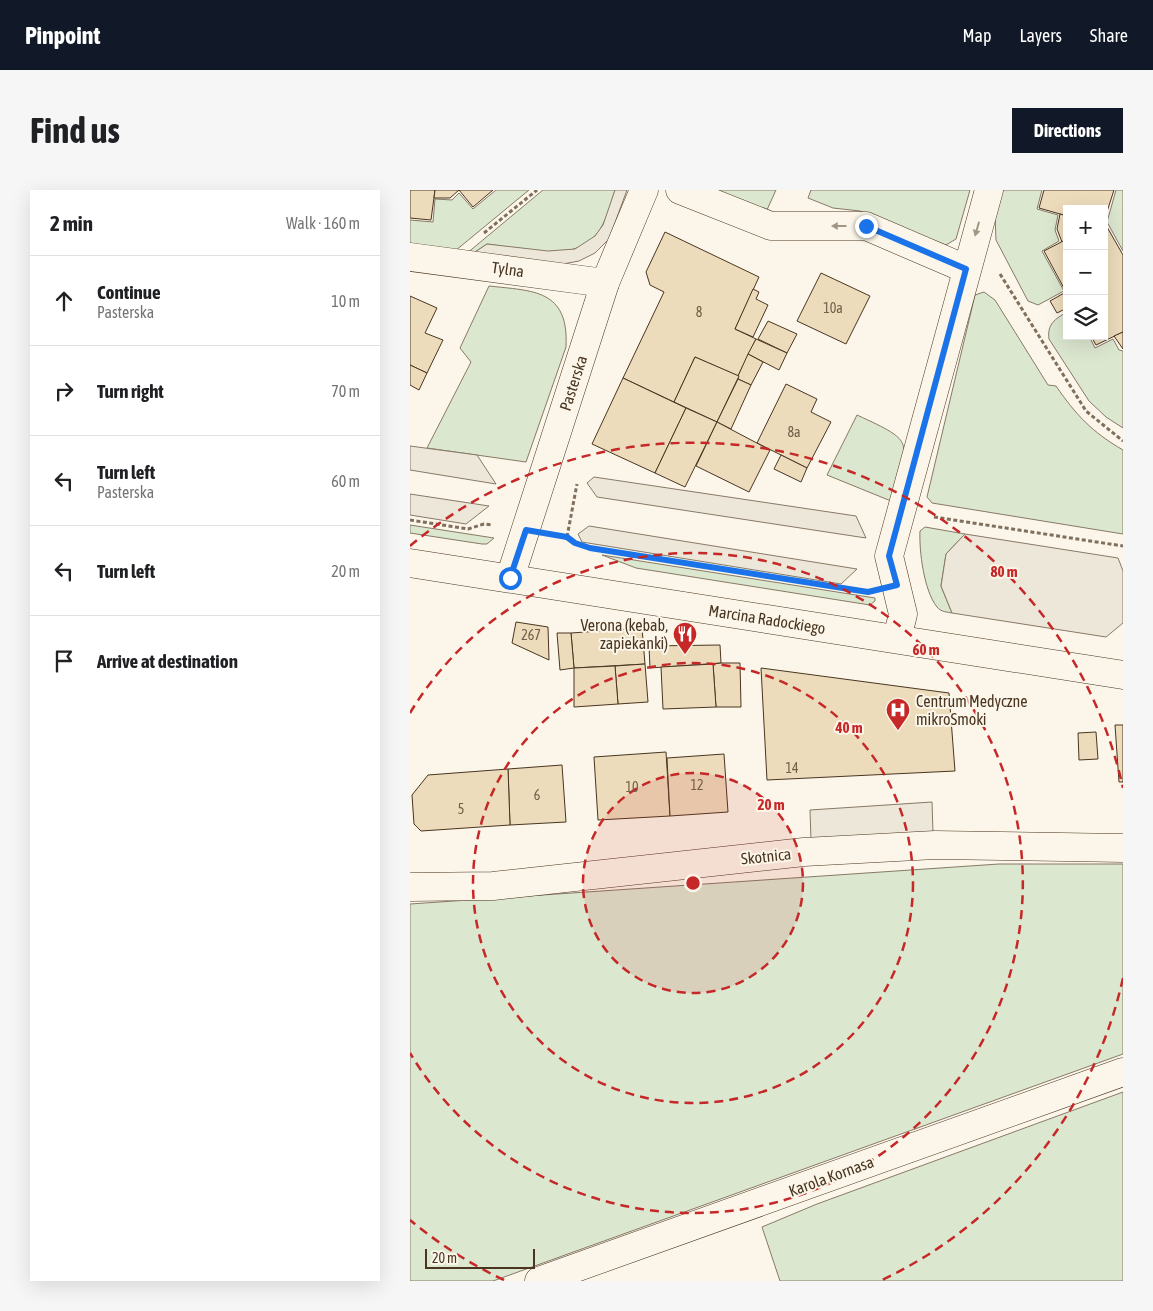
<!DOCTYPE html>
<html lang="en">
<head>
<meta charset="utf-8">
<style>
	body { margin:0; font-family:"Asap Condensed",sans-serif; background:#f6f6f6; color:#202124 }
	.controls { position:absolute; right:15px; top:15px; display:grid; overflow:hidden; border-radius:0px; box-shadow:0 5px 20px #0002 }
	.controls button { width:45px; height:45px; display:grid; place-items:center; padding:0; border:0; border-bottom:1px solid #e0e0e0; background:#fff; color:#202124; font:25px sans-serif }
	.scale { position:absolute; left:15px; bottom:12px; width:110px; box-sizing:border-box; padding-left:5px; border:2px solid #4a3520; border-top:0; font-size:14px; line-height:18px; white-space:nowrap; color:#4a3520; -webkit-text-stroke:4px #fbf6e9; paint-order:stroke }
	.stop { position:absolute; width:15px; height:15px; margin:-11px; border:4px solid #1a73e8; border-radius:50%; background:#fff }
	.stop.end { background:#1a73e8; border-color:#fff; box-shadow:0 1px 5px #0008 }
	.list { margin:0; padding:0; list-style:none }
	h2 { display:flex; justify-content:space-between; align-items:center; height:65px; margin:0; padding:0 20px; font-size:21px }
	h2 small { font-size:16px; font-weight:400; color:#757577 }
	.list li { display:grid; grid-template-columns:32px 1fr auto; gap:15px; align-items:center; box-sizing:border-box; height:90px; padding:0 20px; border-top:1px solid #e0e0e0 }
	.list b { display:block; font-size:19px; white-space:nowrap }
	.list p { margin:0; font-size:16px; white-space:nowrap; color:#757577 }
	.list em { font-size:16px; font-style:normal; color:#757577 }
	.icon { flex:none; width:28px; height:28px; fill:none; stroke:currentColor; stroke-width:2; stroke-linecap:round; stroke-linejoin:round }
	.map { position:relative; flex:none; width:713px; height:1091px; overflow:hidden; border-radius:0px }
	header { display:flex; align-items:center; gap:30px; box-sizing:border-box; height:70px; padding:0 25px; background:#111827; color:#fff }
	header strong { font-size:24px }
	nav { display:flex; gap:28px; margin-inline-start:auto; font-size:18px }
	.intro { display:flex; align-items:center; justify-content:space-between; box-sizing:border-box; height:120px; padding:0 30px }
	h1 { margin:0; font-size:35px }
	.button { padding:12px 22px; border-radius:0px; background:#111827; color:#fff; font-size:18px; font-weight:700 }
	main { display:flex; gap:30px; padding:0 30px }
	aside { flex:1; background:#fff; border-radius:0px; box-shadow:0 5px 20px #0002 }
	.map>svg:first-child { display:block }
	.green { fill:#dce7d0; stroke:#887966 }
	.parking { fill:#ede7d9; stroke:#887966 }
	.building { fill:#ecdcbc; stroke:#4a3520 }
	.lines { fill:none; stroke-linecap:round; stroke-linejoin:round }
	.minor-casing { stroke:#4a3520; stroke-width:29 }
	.path { stroke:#7f6f5c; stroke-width:3; stroke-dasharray:4 2.5; stroke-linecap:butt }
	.minor { stroke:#fbf6e9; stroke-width:28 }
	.oneway { fill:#a29684 }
	.route { stroke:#1a73e8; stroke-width:6 }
	.ring { fill:none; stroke:#c62828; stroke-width:2.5; stroke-dasharray:9 6 }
	.labels { text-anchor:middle; stroke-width:4; stroke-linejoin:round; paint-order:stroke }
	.number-label { font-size:14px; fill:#725f47 }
	.street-label { font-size:16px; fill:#4a3520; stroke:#fbf6e9 }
	.poi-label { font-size:16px; fill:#4a3520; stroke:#fbf6e9; text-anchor:end }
	.centre { fill:#c62828; stroke:#fbf6e9; stroke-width:2.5 }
	.ring-label { font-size:15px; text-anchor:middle; font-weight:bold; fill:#c62828; stroke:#fbf6e9; stroke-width:4; stroke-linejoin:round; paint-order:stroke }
</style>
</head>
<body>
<header>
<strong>Pinpoint</strong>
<nav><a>Map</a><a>Layers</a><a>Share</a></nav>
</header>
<div class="intro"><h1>Find us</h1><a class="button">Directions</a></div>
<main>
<aside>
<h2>2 min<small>Walk · 160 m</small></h2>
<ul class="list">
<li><svg class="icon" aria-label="ahead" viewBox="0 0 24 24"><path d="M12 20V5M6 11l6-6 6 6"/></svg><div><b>Continue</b><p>Pasterska</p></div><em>10 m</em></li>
<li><svg class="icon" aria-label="right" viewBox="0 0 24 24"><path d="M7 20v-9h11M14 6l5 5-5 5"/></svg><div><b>Turn right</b></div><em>70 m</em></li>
<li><svg class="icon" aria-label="left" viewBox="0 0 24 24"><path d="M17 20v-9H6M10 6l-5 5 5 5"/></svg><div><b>Turn left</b><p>Pasterska</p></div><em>60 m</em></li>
<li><svg class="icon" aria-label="left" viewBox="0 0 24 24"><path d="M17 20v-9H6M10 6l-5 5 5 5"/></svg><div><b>Turn left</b></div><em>20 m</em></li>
<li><svg class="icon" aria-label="arrive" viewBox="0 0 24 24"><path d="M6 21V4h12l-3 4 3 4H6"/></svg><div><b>Arrive at destination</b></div></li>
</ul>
</aside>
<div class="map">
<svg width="713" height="1091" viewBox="0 0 713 1091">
	<rect width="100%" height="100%" fill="#fbf6e9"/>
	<g class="green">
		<polygon points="86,0 119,0 45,61 0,56 0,30 23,32 25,9 42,10 49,3 63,19"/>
		<path d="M133 0H205C200 15 196 34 185 46 159 74 110 58 77 54L62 64H56Z"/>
		<polygon points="301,0 366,0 356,22"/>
		<polygon points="401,0 560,0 546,49 536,55 450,21 423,18 398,8"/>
		<polygon points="592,0 632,0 627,19 648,25 645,40 649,51 632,61 654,101 628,115 618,111 586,50 585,25"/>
		<polygon points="706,0 713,0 713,61 697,32"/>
		<path d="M79 96C123 101 159 99 156 157L116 272 17 258 61 172 50 158Z"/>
		<path d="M574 102 585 110 638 195 646 196C666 225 682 242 713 260V344L522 313 517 307 565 105Z"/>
		<path d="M657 122V146H679L685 158 703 149 709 160 713 161V238L696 227 679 211 639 149C637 134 645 129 657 122Z"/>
		<path d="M447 225C508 253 498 250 481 311L417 285Z"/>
		<polygon points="0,335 84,348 77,354 72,354 0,343"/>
		<path d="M515 337 555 344 536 364 531 396 542 423C537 422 531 422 527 417 514 401 509 361 510 341Z"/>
		<polygon points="192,365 465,408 465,411 460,415 226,378"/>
		<polygon points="589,674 713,674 713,864 83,1091 0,1091 0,714"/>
		<polygon points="713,902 713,1091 370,1091 352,1037 407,1014"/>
	</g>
	<g class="parking">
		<polygon points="205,0 217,0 199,49 185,63 169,71 153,74 62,64 77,54 138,61 165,59 185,46 193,35"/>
		<polygon points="0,256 67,265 86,294 0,280"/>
		<polygon points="184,287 446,326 456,348 187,307 177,293"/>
		<polygon points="0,304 79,316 56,334 0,325"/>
		<polygon points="179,336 447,379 431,394 172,352 168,344"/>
		<polygon points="555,344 708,368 713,381 713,433 696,447 542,423 531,396 536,364"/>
		<polygon points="522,612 523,643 401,651 400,620"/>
	</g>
	<g class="building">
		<polygon points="0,0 25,0 21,30 0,28"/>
		<polygon points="25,0 49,0 40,8 24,8"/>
		<polygon points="49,0 83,0 63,17"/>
		<polygon points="634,0 704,0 694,31 694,19 657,19 657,26 629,18"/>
		<polygon points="650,24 657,26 657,49 652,52 647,39"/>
		<polygon points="694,37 697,37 713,65 713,142 686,155 681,146 694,146"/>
		<polygon points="255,42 349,87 325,139 346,149 328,186 285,167 264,212 213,188 254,102 240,95 236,82"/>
		<polygon points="657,49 657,118 647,123 640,111 656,102 634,61"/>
		<polygon points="411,83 460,106 436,154 387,131"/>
		<polygon points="343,99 349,102 346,109 358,115 343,147 325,139"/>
		<polygon points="0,106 27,118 15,143 33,150 17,183 0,175"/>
		<polygon points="358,131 387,144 377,163 348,149"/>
		<polygon points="713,142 713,159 704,146"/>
		<polygon points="346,149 377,163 369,180 338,164"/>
		<polygon points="338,164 353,172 341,195 328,189 328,186"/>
		<polygon points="285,167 329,186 307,232 264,212"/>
		<polygon points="0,175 17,183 9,200 0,195"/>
		<polygon points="213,188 276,218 245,283 182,254"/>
		<polygon points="328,189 341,195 321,239 307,232"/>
		<polygon points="376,194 407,209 401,222 421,232 397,278 347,253"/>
		<polygon points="276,218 307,232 275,297 245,283"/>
		<polygon points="307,232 360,260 339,302 286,276"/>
		<polygon points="371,265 397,278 391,292 364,279"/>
		<polygon points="106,432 138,437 139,470 102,453"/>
		<polygon points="232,438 235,474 164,478 161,443"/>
		<polygon points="147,443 161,443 164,478 150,480"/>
		<polygon points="310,455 311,473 240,478 239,456"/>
		<polygon points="311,473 330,473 331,517 306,517 303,474"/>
		<polygon points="235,474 238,512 208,514 205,476"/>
		<polygon points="303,474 306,517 253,519 251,477"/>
		<polygon points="205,476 208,514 164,517 164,478"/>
		<polygon points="351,478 539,503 545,581 357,590"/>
		<polygon points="705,535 713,535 713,592 709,592"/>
		<polygon points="686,542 688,569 669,570 668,543"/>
		<polygon points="256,562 260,626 188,630 184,567"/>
		<polygon points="314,564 318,622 260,626 257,568"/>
		<polygon points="152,575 156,632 100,635 98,579"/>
		<polygon points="98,579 100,635 11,641 4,634 2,605 18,585"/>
	</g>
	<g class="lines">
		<defs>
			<g id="minor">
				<polyline points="270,0 361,36 456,36 556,79"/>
				<polyline points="0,67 195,93"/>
				<polyline points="0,373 713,485"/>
				<polyline points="100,388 195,93 234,0"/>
				<polyline points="487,449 493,424 479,366 579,0"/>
				<polyline points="0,697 83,696 394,662 525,655 713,658"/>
				<polyline points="129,1091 713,882"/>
			</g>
		</defs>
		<use href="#minor" class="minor-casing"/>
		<g class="path">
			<polyline points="74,43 127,0"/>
			<polyline points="590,84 676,221 713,251"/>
			<polyline points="524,327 713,356"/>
			<polyline points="0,330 58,339 74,334 83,335"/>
			<path d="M148 346C159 348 169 355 180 358L453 401"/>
			<polyline points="157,347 167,294"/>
		</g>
		<use href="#minor" class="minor"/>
	</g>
	<defs><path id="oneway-solid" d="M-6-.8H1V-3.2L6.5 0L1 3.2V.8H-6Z" transform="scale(1.25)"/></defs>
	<g class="oneway">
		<use href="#oneway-solid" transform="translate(429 36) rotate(180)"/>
		<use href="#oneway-solid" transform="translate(567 39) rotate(106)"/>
	</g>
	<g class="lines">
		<polyline class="route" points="100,388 116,340 157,347 165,353 180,358 458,402 487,395 479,366 556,79 456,36"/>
	</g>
	<circle cx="283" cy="693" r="110" fill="#c62828" fill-opacity=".12"/>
	<g class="ring">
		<circle cx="283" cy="693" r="110"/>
		<circle cx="283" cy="693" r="220"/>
		<path d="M0 523A330 330 0 1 1 0 863"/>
		<path d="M713 788A440 440 0 0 1 472 1090M94 1090A440 440 0 0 1 0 1030M0 356A440 440 0 0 1 713 598"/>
	</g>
	<defs>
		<symbol id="restaurant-pin" viewBox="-11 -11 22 30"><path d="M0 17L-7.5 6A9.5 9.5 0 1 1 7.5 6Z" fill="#c62828" stroke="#fbf6e9"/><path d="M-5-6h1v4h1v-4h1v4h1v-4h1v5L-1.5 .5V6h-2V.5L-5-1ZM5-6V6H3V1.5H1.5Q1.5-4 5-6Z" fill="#fff"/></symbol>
		<symbol id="hospital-pin" viewBox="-11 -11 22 30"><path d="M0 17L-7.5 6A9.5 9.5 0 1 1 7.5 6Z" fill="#c62828" stroke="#fbf6e9"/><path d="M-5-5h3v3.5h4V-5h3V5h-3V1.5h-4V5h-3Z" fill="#fff"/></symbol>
	</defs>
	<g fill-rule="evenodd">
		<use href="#restaurant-pin" x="261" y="430" width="28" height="38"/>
		<use href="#hospital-pin" x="474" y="506" width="28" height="38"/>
	</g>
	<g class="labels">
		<g class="number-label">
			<text x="423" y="123">10a</text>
			<text x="289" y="127">8</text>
			<text x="384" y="247">8a</text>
			<text x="121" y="450">267</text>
			<text x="382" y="583">14</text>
			<text x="287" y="600">12</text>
			<text x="222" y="602">10</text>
			<text x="127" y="610">6</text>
			<text x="51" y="624">5</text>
		</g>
		<g class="street-label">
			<text transform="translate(98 79) rotate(8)" y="6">Tylna</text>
			<text transform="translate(163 193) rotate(-72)" y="6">Pasterska</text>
			<text transform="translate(357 429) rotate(9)" y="6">Marcina Radockiego</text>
			<text transform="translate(356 666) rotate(-6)" y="6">Skotnica</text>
			<text transform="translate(421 986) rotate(-20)" y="6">Karola Kornasa</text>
		</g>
		<g class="poi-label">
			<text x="258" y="441">Verona (kebab,<tspan x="258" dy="18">zapiekanki)</tspan></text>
			<text x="506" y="517" text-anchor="start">Centrum Medyczne<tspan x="506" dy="18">mikroSmoki</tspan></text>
		</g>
	</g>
	<circle cx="283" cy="693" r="8" class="centre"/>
	<g class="ring-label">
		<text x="594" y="387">80 m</text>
		<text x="516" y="465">60 m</text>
		<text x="439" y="543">40 m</text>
		<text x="361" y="620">20 m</text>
	</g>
</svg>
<div class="controls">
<button>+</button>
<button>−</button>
<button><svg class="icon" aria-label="layers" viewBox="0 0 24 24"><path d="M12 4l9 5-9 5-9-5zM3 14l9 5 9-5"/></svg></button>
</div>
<div class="scale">20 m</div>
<div class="stop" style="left:100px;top:388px"></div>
<div class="stop end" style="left:456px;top:36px"></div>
</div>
</main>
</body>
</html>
